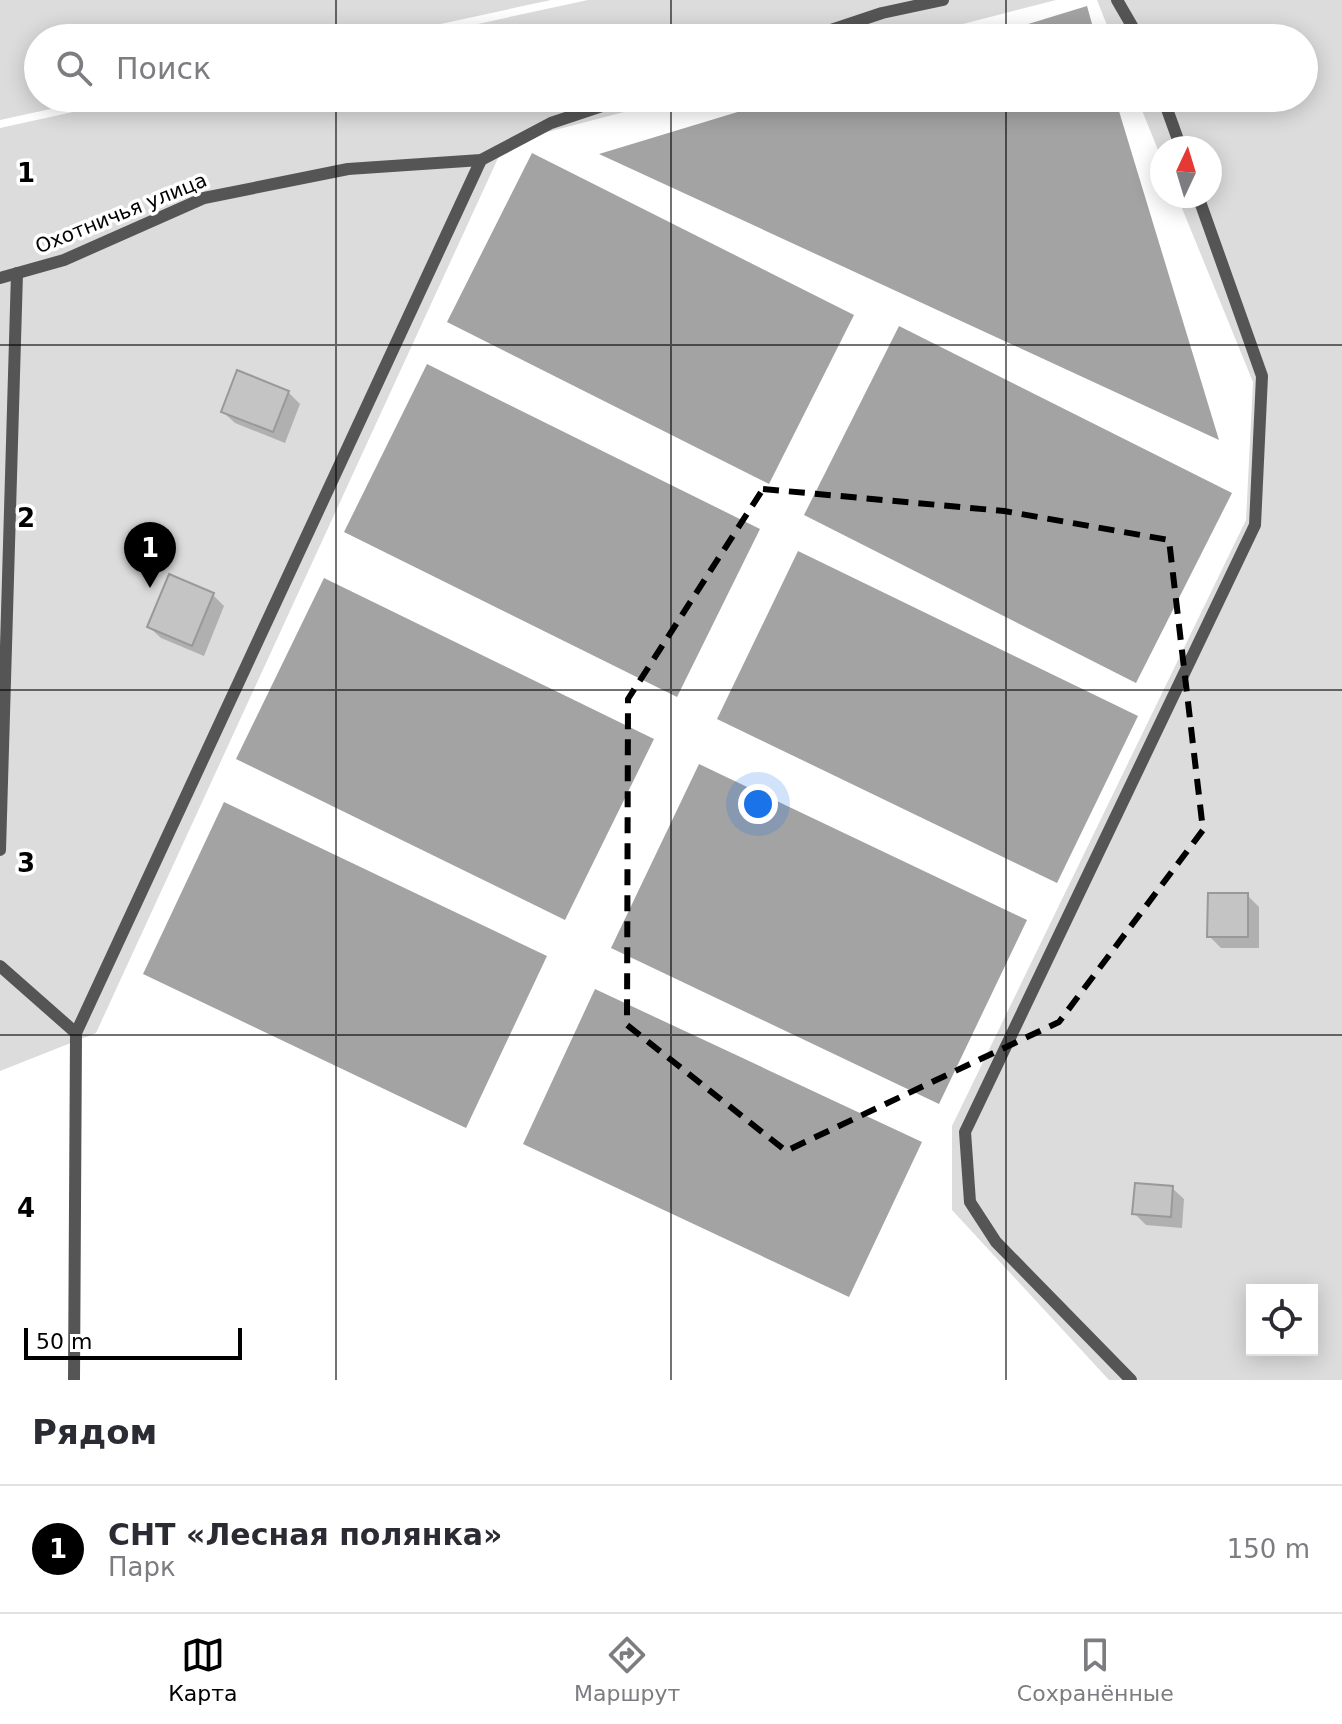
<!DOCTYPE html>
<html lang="ru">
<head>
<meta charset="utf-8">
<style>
	body { margin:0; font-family:"DejaVu Sans",sans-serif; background:#f7f7f7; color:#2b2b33 }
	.controls { position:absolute; right:24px; bottom:24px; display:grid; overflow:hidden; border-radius:0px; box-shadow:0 4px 20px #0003 }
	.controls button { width:72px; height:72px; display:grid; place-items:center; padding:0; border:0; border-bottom:2px solid #e1e1e2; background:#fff; color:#2b2b33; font:40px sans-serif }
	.compass { position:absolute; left:1150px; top:136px; width:72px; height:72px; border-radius:50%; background:#fff; box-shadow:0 4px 20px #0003; rotate:4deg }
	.scale { position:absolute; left:24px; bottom:20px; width:218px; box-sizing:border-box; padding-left:8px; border:4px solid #000; border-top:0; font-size:22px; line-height:28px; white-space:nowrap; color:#000; -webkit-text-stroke:6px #fff; paint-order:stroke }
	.you { position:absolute; left:758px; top:804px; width:28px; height:28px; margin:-20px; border:6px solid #fff; border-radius:50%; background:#1a73e8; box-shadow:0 0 0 12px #1a73e833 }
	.badge { display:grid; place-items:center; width:52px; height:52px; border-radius:50%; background:#000; color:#fff; font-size:26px; font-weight:700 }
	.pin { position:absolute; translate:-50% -66px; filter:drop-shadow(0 2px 4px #0008) }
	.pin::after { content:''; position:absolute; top:42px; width:28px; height:24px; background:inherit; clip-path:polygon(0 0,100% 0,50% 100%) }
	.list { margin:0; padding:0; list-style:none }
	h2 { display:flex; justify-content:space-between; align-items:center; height:104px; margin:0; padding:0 32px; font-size:34px }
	h2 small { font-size:26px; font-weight:400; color:#7c7c81 }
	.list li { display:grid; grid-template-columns:52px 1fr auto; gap:24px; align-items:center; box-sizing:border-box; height:128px; padding:0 32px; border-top:2px solid #e1e1e2 }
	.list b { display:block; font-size:30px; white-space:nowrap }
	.list p { margin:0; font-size:26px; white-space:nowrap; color:#7c7c81 }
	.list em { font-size:26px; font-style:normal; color:#7c7c81 }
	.icon { flex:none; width:44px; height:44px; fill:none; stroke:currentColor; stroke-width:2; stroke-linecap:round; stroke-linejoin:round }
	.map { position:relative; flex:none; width:1342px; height:1380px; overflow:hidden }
	.search { position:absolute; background:#fff; box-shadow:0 4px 20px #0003; left:24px; right:24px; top:24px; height:88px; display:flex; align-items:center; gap:20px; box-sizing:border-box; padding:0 28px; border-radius:44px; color:#7c7c81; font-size:30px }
	.sheet { height:232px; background:#fff }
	nav { display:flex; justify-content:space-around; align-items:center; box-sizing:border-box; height:112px; border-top:2px solid #e1e1e2; background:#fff; font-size:22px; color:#7c7c81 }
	nav a { display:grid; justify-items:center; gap:4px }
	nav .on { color:#000 }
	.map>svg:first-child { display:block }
	.green { fill:#dcdcdc; fill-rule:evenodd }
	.water { fill:#a3a3a3 }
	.shadow { fill:#0003 }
	.building { fill:#c4c4c4; stroke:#999; stroke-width:2 }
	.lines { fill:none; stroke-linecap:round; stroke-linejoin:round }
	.lane { stroke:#555; stroke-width:12 }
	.marked { fill:none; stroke:#000; stroke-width:6; stroke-dasharray:16 10; stroke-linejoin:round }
	.grid { fill:none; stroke:#000; stroke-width:2; stroke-opacity:0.55 }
	.labels { text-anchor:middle; stroke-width:7; stroke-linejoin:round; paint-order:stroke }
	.street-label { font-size:20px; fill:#000; stroke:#fff }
	.grid-label { font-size:26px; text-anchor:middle; font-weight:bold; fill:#000; stroke:#fff; stroke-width:7; stroke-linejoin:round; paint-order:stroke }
</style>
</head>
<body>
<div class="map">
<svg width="1342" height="1380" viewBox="0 0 1342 1380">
	<rect width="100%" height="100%" fill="#fff"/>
	<g class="green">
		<polygon points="0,0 551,0 376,38 38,38 38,98 101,98 0,120"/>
		<polygon points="588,0 1056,0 909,38 413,38"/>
		<path d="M1097 0H1342V1380H1109L952 1210V1126L1246 520 1253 382 1177 196H1210V148H1162V160L1137 98H1304V38H1112ZM1252 1290H1312V1350H1252Z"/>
		<polygon points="137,98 678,98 505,143 96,1033 0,1071 0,128"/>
	</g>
	<g class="water">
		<polygon points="1087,6 1096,38 983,38"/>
		<polygon points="784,98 1115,98 1219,440 599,154"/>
		<polygon points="532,153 854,315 769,484 447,322"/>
		<polygon points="899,326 1232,493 1136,683 804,515"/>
		<polygon points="427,364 760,529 677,697 344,532"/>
		<polygon points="798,551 1138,716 1057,883 717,719"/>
		<polygon points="324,578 654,739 565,920 236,759"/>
		<polygon points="699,764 1027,920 939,1104 611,948"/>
		<polygon points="224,802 547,956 466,1128 143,974"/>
		<polygon points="595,989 922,1142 849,1297 523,1144"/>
	</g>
	<g class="shadow">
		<polygon points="288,392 300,404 285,443 235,423 223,412"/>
		<polygon points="213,595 224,606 204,656 161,638 149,627"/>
		<polygon points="1247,895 1259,907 1259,948 1221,948 1209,936"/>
		<polygon points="1172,1188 1184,1199 1182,1228 1146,1225 1134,1213"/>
	</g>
	<g class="building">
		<polygon points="237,370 289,391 273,432 221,412"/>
		<polygon points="169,574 214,593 192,646 147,627"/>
		<polygon points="1208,893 1248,893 1248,937 1207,937"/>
		<polygon points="1135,1183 1173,1186 1171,1217 1132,1214"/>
	</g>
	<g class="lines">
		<g class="lane">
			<polyline points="1117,0 1139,38"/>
			<polyline points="807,38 882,13 943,0"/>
			<polyline points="1163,98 1181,148"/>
			<polyline points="0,278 64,260 204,198 348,169 481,160 551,123 626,98"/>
			<polyline points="0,850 17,273"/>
			<polyline points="0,966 76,1033"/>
			<polyline points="74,1380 76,1033 481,160"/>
			<polyline points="1131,1380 996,1242 970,1202 965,1132 1255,525 1262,376 1198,196"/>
		</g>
	</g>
	<path class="marked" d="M763 489 1004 511 1169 540 1203 830 1059 1022 786 1151 627 1025 628 699Z"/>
	<path class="grid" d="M336 0V38M671 0V38M1006 0V38M336 98V1380M671 98V1380M1006 98V1380M0 345H1342M0 690H1342M0 1035H1342"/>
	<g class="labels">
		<g class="street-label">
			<text transform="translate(121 213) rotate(-22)" y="7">Охотничья улица</text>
		</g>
	</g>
	<g class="grid-label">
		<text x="26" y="182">1</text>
		<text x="26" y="527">2</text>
		<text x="26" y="872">3</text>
		<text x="26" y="1217">4</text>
	</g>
</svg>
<div class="controls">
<button><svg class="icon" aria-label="locate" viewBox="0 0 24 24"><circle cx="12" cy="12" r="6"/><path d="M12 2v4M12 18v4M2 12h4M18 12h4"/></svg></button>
</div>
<svg class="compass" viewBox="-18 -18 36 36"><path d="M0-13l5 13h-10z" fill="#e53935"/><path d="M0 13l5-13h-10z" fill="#7c7c81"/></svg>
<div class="scale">50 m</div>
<div class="you"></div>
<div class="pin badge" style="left:150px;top:588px">1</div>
<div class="search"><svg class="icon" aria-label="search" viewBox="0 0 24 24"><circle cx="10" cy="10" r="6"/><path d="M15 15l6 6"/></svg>Поиск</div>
</div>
<section class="sheet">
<h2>Рядом<small></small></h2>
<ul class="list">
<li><span class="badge">1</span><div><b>СНТ «Лесная полянка»</b><p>Парк</p></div><em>150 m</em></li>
</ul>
</section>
<nav>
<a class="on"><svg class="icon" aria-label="map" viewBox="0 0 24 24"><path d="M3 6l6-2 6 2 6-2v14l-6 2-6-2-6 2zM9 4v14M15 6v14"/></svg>Карта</a>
<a><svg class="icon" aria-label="directions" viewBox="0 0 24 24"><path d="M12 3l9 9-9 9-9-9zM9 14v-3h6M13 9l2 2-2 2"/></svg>Маршрут</a>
<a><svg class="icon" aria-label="saved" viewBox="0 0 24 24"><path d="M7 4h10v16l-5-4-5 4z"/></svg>Сохранённые</a>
</nav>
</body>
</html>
